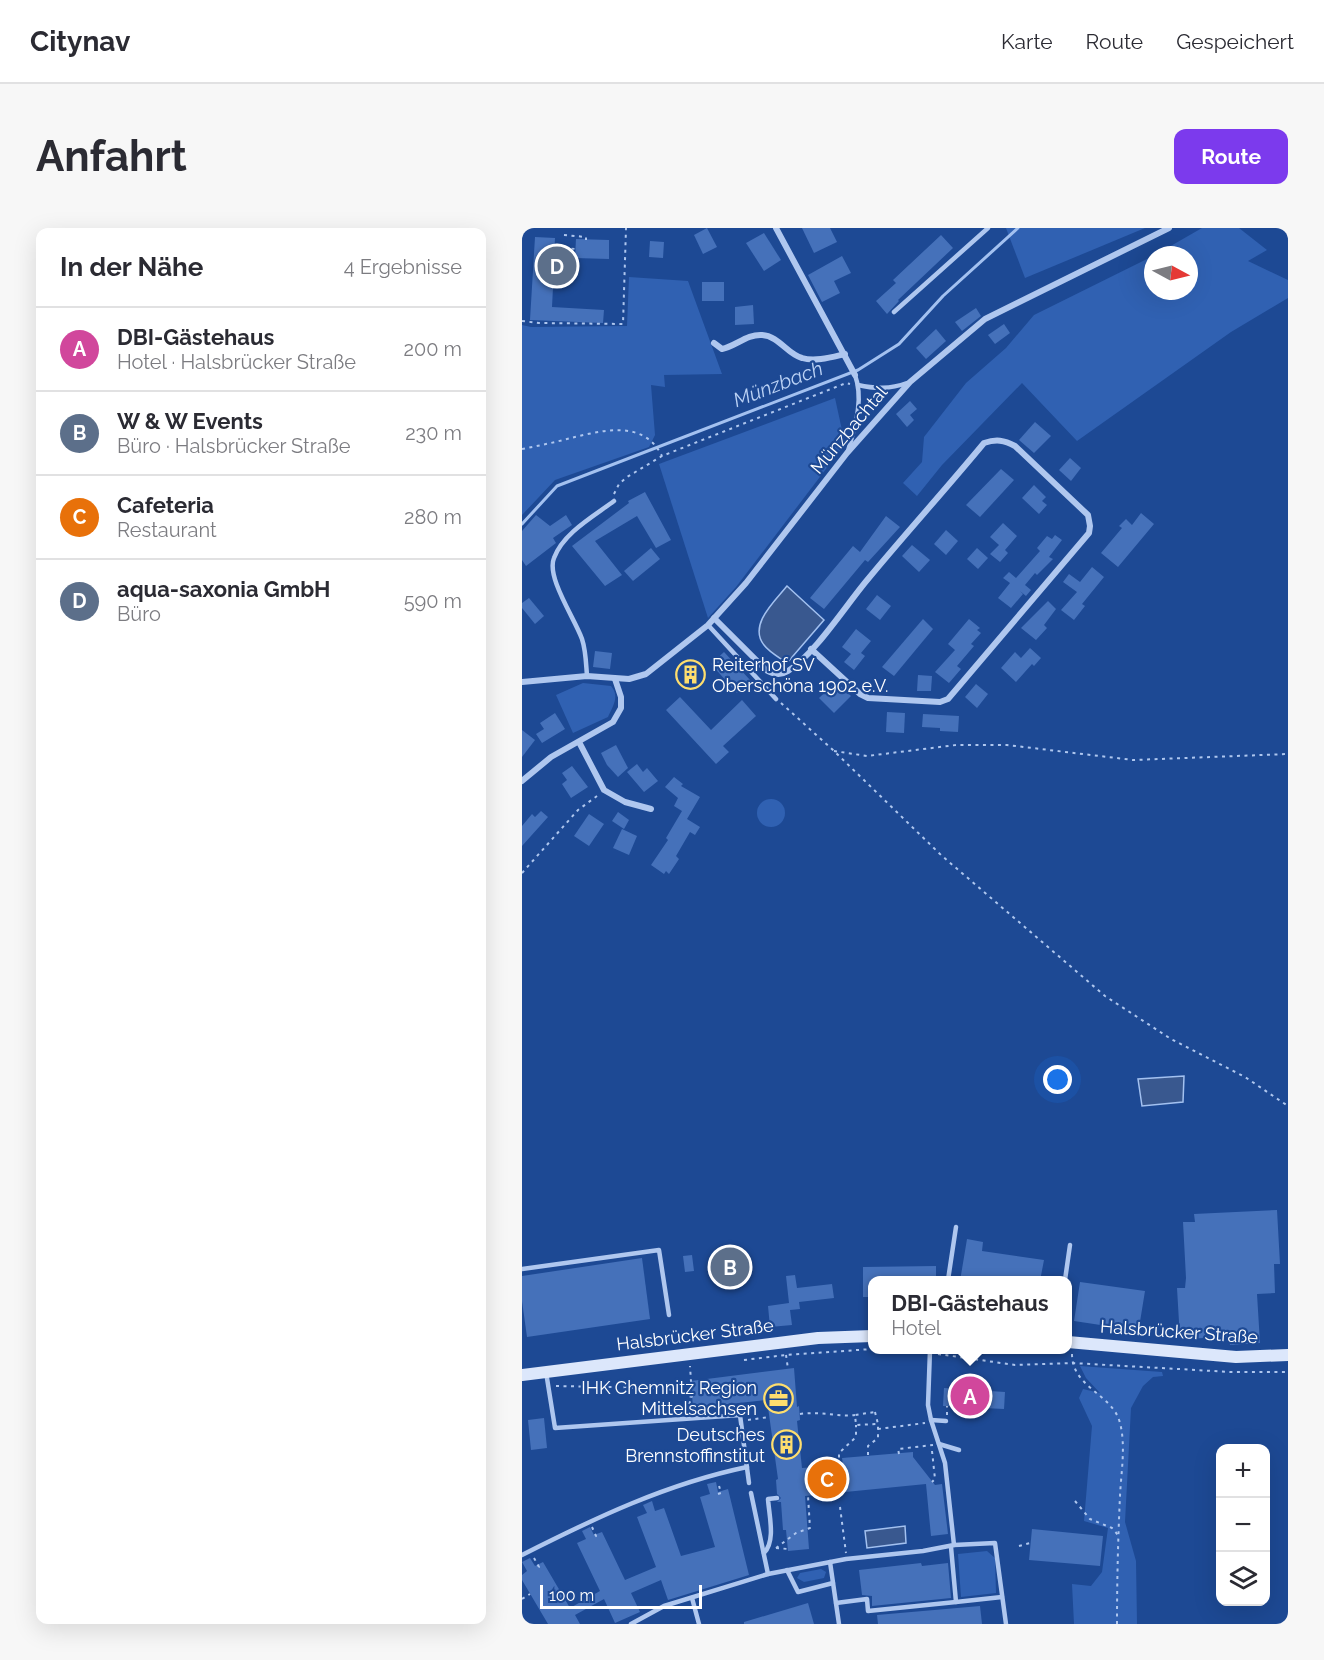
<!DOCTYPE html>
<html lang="de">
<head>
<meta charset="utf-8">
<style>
	body { margin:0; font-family:Raleway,sans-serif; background:#f7f7f7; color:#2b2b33 }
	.controls { position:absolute; right:18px; bottom:18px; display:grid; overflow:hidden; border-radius:12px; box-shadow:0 6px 24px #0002 }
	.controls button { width:54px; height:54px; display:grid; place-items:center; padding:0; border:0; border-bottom:2px solid #e1e1e2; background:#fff; color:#2b2b33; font:30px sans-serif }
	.compass { position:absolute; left:622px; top:18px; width:54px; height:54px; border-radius:50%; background:#fff; box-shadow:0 6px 24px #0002; rotate:97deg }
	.scale { position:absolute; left:18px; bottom:15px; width:162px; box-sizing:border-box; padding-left:6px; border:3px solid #fff; border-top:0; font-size:16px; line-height:21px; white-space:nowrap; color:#fff; -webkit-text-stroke:4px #1d4994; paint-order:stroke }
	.you { position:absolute; left:536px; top:852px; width:21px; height:21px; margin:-15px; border:4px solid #fff; border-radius:50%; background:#1a73e8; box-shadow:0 0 0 9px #1a73e833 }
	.badge { display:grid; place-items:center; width:39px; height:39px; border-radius:50%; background:#7c3aed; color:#fff; font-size:20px; font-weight:700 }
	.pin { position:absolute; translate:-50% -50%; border:3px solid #fff; box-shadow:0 2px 6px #0006 }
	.popup { position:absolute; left:346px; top:1048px; width:204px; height:78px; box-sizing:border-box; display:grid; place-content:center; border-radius:12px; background:#fff; filter:drop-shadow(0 2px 4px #0005); font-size:20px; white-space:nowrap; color:#7c7c81 }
	.popup b { font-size:22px; color:#2b2b33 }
	.popup::after { content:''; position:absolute; left:50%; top:100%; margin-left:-12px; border:12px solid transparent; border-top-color:#fff }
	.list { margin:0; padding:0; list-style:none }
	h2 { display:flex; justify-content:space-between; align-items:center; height:78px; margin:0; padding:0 24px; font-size:26px }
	h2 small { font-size:20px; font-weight:400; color:#7c7c81 }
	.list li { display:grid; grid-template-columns:39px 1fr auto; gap:18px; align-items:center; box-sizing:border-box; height:84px; padding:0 24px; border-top:2px solid #e1e1e2 }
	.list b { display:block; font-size:22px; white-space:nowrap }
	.list p { margin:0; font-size:20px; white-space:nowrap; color:#7c7c81 }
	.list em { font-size:20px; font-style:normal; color:#7c7c81 }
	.icon { flex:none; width:33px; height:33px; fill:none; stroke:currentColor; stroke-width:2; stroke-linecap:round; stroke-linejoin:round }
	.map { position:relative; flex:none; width:766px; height:1396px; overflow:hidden; border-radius:12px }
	header { display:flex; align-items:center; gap:36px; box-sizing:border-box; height:84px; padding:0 30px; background:#fff; border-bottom:2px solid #e1e1e2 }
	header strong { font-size:28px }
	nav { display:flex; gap:33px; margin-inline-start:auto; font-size:21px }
	.intro { display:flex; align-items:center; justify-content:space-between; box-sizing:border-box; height:144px; padding:0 36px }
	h1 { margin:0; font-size:42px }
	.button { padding:15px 27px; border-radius:12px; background:#7c3aed; color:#fff; font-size:21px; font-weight:700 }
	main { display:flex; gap:36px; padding:0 36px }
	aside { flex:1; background:#fff; border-radius:12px; box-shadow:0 6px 24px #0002 }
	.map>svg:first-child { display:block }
	.green { fill:#3061b2 }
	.water { fill:#39588f; stroke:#a3c1f0; stroke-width:1.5 }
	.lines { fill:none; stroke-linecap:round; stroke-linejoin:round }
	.stream { stroke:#a3c1f0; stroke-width:3 }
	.building { fill:#4571ba }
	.path { stroke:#afc7ef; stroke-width:2; stroke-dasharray:3 4.5; stroke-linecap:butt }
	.service { stroke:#afc7ef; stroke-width:4.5 }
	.minor { stroke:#afc7ef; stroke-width:6 }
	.secondary { stroke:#dce7fb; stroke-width:12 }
	.labels { text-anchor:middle; stroke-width:4.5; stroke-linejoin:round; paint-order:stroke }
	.street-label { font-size:18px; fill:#fff; stroke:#1d4994 }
	.poi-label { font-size:18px; fill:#fff; stroke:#1d4994; text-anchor:end }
	.water-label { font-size:20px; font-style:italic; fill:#bbd2f5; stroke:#1d4994 }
</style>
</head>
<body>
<header>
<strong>Citynav</strong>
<nav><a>Karte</a><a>Route</a><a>Gespeichert</a></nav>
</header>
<div class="intro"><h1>Anfahrt</h1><a class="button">Route</a></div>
<main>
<aside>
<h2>In der Nähe<small>4 Ergebnisse</small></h2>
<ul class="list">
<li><span class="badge" style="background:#d1479c">A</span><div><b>DBI-Gästehaus</b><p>Hotel · Halsbrücker Straße</p></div><em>200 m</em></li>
<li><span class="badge" style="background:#5c6f8a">B</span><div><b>W &amp; W Events</b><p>Büro · Halsbrücker Straße</p></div><em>230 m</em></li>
<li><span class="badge" style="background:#e8710a">C</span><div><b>Cafeteria</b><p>Restaurant</p></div><em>280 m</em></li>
<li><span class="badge" style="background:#5c6f8a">D</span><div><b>aqua-saxonia GmbH</b><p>Büro</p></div><em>590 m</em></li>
</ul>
</aside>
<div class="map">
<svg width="766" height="1396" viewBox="0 0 766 1396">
	<rect width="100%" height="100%" fill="#1d4994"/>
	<g class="green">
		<polygon points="484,0 623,0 503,50"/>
		<polygon points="680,0 717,0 745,22 726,33 766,52 766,70 709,104 555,213 500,155 420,237 395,268 381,255 400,234 402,209 444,155 484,120 512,87 631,28 631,63 667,63 667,27 633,27"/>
		<polygon points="107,49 166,53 200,146 142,147 143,159 129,157 133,207 127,219 33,252 0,287 0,97 9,99 105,98"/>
		<polygon points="313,170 323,216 214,359 186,390 137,236"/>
		<path d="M61 455 89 458C98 468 91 478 86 489L51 505 34 467Z"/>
		<circle cx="249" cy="585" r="14"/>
		<polygon points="558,1138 640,1144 641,1148 631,1149 621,1158 609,1180 603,1294 614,1333 615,1396 552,1396 550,1356 569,1358 580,1344 586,1300 562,1293 570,1198 557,1170 561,1161 578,1165 564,1150"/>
		<polygon points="465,1323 473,1330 474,1365 439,1369 436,1326"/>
		<polygon points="299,1341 304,1344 302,1350 282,1354 275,1350 278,1345"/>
	</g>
	<g class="water">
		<path d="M265 358 302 392 265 435C258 430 247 424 242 417 226 397 253 373 265 358Z"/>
		<polygon points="662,848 661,874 620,878 616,851"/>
		<polygon points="383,1298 384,1315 345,1320 343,1303"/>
	</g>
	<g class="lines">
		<polyline class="stream" points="0,296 35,258 336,142 377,116 421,68 496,0"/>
	</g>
	<g class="building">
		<polygon points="185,0 195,19 181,26 172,7"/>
		<polygon points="280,0 308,0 315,14 292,25"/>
		<polygon points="242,5 259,32 242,43 224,15"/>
		<polygon points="419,7 431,20 376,72 377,73 365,86 354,73 374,55 371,52"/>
		<polygon points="13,9 33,10 32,31 38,36 32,40 30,79 82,82 81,95 8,92"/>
		<polygon points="54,11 87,12 87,31 53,30"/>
		<polygon points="128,13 142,14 141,30 127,29"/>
		<polygon points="320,28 329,45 312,53 318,65 300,74 286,47"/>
		<rect x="180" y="54" width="22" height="19"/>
		<polygon points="231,77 232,96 213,97 213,79"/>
		<polygon points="454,80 459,88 440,103 433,94"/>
		<polygon points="482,96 488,105 473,116 466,107"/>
		<polygon points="414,101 424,113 404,131 394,120"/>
		<polygon points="388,173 395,181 388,187 392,192 385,199 374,186"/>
		<polygon points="513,194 529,208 512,225 497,212"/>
		<polygon points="548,230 559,240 549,253 537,242"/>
		<polygon points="479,241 492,252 458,289 444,277"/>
		<polygon points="512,257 524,269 520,273 525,277 517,286 500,270"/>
		<polygon points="123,264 149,312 134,320 115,288 73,313 100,347 83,358 50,318 107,275 106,273"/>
		<polygon points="619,285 632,296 596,339 579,325 600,300 597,298 604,291 610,297"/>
		<polygon points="14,287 28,298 44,287 50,297 31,310 34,315 4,338 0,332 0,303"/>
		<polygon points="364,288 378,299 346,334 343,332 302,381 288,370 331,318 338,324"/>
		<polygon points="481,295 495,308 483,322 486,325 478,334 468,326 477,317 468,309"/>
		<polygon points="424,302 436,313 424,327 412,316"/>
		<polygon points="533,307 540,312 527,329 531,331 515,347 513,345 503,357 509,362 504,368 498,363 501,366 489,380 476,370 488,355 481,350 487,344 494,350 518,323 515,320 525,308 530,311"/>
		<polygon points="390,317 408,332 397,344 380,328"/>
		<polygon points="129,320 138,331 111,353 102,343"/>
		<polygon points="455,320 466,330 456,341 445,331"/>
		<polygon points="570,339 582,349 560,376 563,378 552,392 539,382 555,364 541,354 547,346 558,354"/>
		<polygon points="355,367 369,378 358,392 344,381"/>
		<polygon points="7,370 22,388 13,396 0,380 0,375"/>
		<polygon points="526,373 534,381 522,397 525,400 514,412 499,400"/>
		<polygon points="401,391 411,401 372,448 360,439"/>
		<polygon points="447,391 458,400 455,402 459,405 449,416 452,418 435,438 439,441 427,455 413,444 433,422 426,416"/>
		<polygon points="334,401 349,413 339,425 343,428 332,442 322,434 329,426 320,419"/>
		<polygon points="508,420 519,430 512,438 510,436 494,454 479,440 493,424 499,430"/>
		<polygon points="73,423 90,425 88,441 71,439"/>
		<polygon points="202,424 229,453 215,465 189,436"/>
		<polygon points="172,433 183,445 165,461 154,449"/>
		<polygon points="396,447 410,448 409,463 395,463"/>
		<polygon points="314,454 329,468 312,485 297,470"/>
		<polygon points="454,456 466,466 455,480 443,469"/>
		<polygon points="158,469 189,502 220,472 234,488 201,518 207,524 194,536 144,482"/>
		<polygon points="365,484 383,485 382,505 364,504"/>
		<polygon points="33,485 43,501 20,515 14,506 22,501 18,495"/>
		<polygon points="401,486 437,488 436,504 418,503 418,500 400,499"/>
		<polygon points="0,502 13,512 0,529"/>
		<polygon points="94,517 106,540 96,549 85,537 79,525"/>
		<polygon points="115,536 121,544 125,540 136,553 122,564 105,544"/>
		<polygon points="50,538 66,559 49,570 40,556 45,552 40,545"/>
		<polygon points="152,549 161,556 159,558 178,569 165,591 178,599 173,607 168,604 154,628 157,631 147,646 144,643 142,646 129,637 146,612 144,610 160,583 152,578 156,570 143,559"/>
		<polygon points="19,583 26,589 0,618 0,598 10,586 13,589"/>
		<polygon points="96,584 107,592 102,601 90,593"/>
		<polygon points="67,586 82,596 67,618 52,608"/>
		<polygon points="100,601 115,608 107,627 91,620"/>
		<polygon points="755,982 758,1036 752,1036 753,1065 735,1066 738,1115 708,1117 707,1109 658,1111 655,1060 663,1060 664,1050 661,994 673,994 672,986"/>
		<polygon points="445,1011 461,1014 460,1023 522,1032 518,1053 438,1053"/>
		<polygon points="198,1026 217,1026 217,1044 199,1045"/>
		<polygon points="170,1027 172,1043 163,1044 161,1028"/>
		<polygon points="120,1030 128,1091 5,1109 0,1073 0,1048"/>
		<polygon points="414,1038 414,1053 351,1053 351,1069 341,1069 341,1039"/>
		<polygon points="273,1047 275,1060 310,1056 312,1070 277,1074 278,1081 268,1082 270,1097 248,1099 246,1078 267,1075 264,1048"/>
		<polygon points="558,1054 623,1063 616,1106 605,1104 605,1101 552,1093"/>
		<polygon points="272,1140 275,1179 277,1178 278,1192 275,1193 280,1240 321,1237 320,1230 391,1224 391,1229 413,1257 420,1256 426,1306 409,1308 404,1256 283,1268 287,1321 266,1323 264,1302 261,1302 259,1274 255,1274 259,1270 255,1266 254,1252 256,1251 245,1172 171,1180 169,1153"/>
		<polygon points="422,1160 483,1164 482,1181 421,1178"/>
		<polygon points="22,1190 25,1220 9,1222 6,1192"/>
		<polygon points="194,1254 196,1264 206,1261 227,1347 146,1372 139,1352 109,1365 118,1384 93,1395 82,1371 53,1387 58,1396 26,1396 0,1352 0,1347 5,1343 0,1334 8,1330 13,1338 21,1334 48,1380 78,1363 55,1315 64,1311 60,1303 68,1299 72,1307 80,1304 103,1352 134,1339 115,1289 125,1285 121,1277 130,1273 133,1283 142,1280 159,1328 193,1319 178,1269 188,1266 185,1256"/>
		<polygon points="510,1301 581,1308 578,1338 507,1332"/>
		<polygon points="399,1335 400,1338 426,1335 429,1370 350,1378 350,1368 340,1367 337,1342"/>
		<polygon points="286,1375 292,1396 222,1396 222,1394"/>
		<polygon points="458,1378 460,1396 356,1396 355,1387"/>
	</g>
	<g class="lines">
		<g class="path">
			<polyline points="42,7 64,9 64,12"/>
			<polyline points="42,20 54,21"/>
			<polyline points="0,93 17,95 101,96 104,0"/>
			<path d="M0 221C15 218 30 215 45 211 78 203 121 190 140 228"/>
			<polyline points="92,266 97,256 105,249 140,228 324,155 328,156"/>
			<polyline points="259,475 311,522 419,627 583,768 649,811 723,849 766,878"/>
			<polyline points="312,523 345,528 434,517 485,517 611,532 766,526"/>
			<polyline points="0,645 56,582 75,568"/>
			<polyline points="369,1122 402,1123"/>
			<polyline points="416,1126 493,1137 550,1135 709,1144 766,1144"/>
			<path d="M550 1126C550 1160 591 1166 598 1195 604 1218 599 1245 598 1268 596 1311 595 1353 595 1396"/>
			<polyline points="264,1127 266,1141"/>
			<polyline points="222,1132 264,1127 350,1121"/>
			<polyline points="34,1158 143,1160 170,1169"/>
			<polyline points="164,1183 170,1169 168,1138"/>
			<polygon points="353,1184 356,1196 334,1197 333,1187"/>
			<path d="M278 1186C298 1183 315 1189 333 1187"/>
			<polyline points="425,1187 425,1178"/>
			<polyline points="226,1192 247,1189"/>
			<polyline points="356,1201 403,1195"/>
			<polyline points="410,1223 413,1251 410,1254"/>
			<polyline points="377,1226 376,1221 411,1217"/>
			<polyline points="346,1227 346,1218 356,1210 356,1196"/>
			<polyline points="317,1237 317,1225 334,1209 334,1197"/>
			<polyline points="196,1266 199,1265 196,1254"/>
			<polyline points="553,1273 568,1291 590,1300 596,1307"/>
			<polyline points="318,1279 324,1325"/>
			<polyline points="70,1299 74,1308 72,1309"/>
			<polyline points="497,1318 508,1315"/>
			<polyline points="254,1320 274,1305 288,1300 286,1268"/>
			<polyline points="254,1320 266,1321"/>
			<polyline points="12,1330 17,1339 14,1340"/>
			<polyline points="0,1371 8,1366"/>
		</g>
		<g class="service">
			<polyline points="372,84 466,0"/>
			<path d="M336 157C354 161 368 161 385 155"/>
			<path d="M326 223C333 198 342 172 333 147"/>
			<polyline points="186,397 254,471"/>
			<path d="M65 448C64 436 64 423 60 411 53 391 24 349 32 330 41 305 72 288 92 273"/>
			<polyline points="0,1041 137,1022 147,1087"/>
			<polyline points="426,1052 434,999"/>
			<polyline points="543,1052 548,1017"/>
			<polyline points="24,1144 33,1200 218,1187 227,1255"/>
			<polyline points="409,1192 424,1193"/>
			<polyline points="417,1216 437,1222"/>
			<polyline points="229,1265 246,1346"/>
			<polyline points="432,1317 473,1315 484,1396"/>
			<polyline points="429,1319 434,1374 480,1369"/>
			<path d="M242 1325C254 1313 247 1287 246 1271L255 1270"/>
			<path d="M0 1327C73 1290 144 1256 225 1239"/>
			<polyline points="308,1334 317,1396"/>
			<polyline points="265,1342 276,1364 311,1355"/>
			<polyline points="170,1370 177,1396"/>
			<polyline points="314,1375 345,1371 346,1383 434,1374"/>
			<polyline points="109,1396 142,1378 246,1346 324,1331 401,1323 432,1317 423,1235 409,1192 406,1177 408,1122"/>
		</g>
		<g class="minor">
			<polyline points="254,0 333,147"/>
			<path d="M192 115 200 121C214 118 225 106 240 107 257 108 265 126 280 130 293 134 310 129 323 126"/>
			<path d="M192 390 244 442C252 446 258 448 266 443 293 426 324 377 346 351 384 305 424 261 462 215 474 211 482 212 493 218L566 287 568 298 567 305 426 471 418 474 346 470 338 466 289 421"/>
			<polyline points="0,454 65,448 107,451 124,446 186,397 224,355 325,225 388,154 463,91 647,0"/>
			<polyline points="57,514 82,562 103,574 129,581"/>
			<polyline points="0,553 29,529 91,494 99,480 99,469 93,451"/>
		</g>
		<g class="secondary">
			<polyline points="546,1114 714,1129 766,1127"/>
			<polyline points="0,1147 296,1110 350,1108"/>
		</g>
	</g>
	<defs>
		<symbol id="building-ring" viewBox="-11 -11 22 22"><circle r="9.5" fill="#1d4994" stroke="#fede6e" stroke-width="1.5"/><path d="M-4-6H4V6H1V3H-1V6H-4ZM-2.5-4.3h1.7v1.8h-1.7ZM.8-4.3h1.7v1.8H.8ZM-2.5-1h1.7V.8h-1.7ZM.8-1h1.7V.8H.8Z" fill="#fede6e"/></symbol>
		<symbol id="office-ring" viewBox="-11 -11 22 22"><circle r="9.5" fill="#1d4994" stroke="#fede6e" stroke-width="1.5"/><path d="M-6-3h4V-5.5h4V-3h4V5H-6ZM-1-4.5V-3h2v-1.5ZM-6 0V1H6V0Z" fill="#fede6e"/></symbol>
	</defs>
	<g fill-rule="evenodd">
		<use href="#building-ring" x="152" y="430" width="33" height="33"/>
		<use href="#office-ring" x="240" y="1154" width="33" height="33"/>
		<use href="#building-ring" x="248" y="1200" width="33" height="33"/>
	</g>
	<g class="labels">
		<g class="street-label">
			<text transform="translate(327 202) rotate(-50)" y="6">Münzbachtal</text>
			<text transform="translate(657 1104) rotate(4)" y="6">Halsbrücker Straße</text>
			<text transform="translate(173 1107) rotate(-7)" y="6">Halsbrücker Straße</text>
		</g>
		<g class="poi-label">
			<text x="190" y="443" text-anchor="start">Reiterhof SV<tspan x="190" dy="21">Oberschöna 1902 e.V.</tspan></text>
			<text x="235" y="1166">IHK Chemnitz Region<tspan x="235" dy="21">Mittelsachsen</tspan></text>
			<text x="243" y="1213">Deutsches<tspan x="243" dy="21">Brennstoffinstitut</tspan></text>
		</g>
		<g class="water-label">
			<text transform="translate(256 156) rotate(-21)" y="7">Münzbach</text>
		</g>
	</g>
</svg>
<div class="controls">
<button>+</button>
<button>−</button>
<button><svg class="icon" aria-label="layers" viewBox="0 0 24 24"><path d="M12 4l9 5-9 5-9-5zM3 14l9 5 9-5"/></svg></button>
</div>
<svg class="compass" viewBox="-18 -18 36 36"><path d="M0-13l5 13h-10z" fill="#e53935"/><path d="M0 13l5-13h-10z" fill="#7c7c81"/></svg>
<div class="scale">100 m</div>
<div class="you"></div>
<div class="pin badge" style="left:448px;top:1168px;background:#d1479c">A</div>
<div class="popup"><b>DBI-Gästehaus</b>Hotel</div>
<div class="pin badge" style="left:208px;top:1039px;background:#5c6f8a">B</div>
<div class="pin badge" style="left:305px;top:1251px;background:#e8710a">C</div>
<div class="pin badge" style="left:35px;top:38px;background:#5c6f8a">D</div>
</div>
</main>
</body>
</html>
